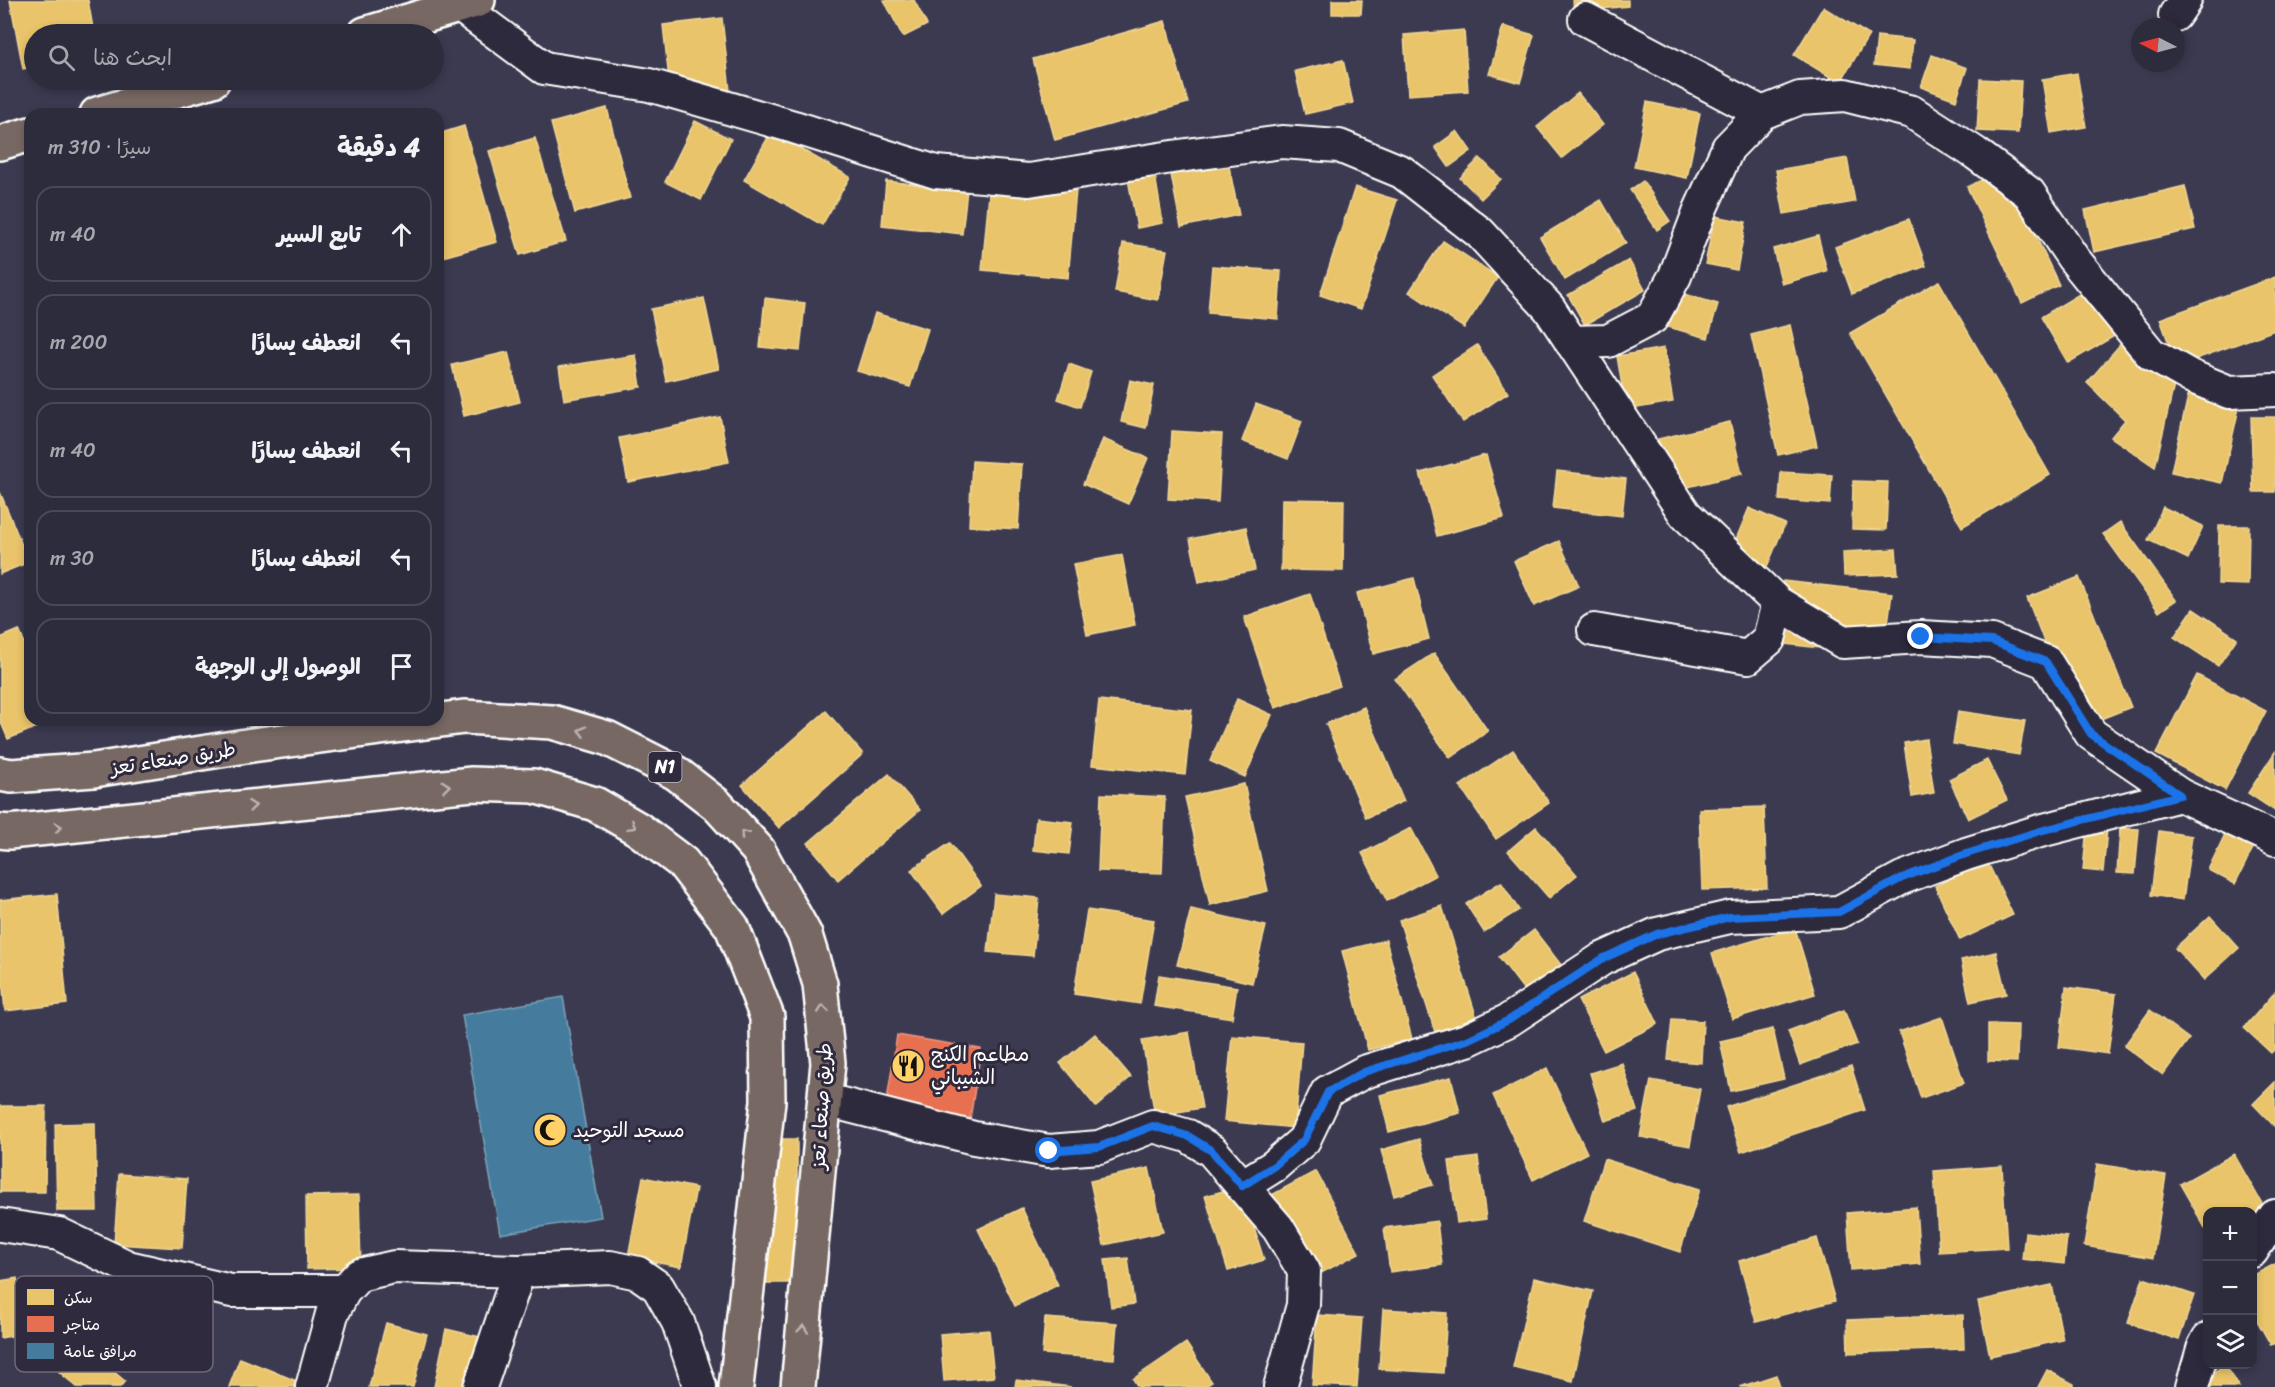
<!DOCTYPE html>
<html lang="ar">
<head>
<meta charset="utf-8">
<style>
	body { margin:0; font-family:Sriracha,"Playpen Sans Arabic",sans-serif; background:#353443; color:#f1f3f6; direction:rtl }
	.controls { position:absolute; right:18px; bottom:18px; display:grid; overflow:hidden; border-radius:12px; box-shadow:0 3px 9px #0003 }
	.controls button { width:54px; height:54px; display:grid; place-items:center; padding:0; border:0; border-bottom:2px solid #484856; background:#2d2c3c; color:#f1f3f6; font:30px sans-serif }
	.compass { position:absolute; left:2131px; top:18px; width:54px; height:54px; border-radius:50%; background:#2d2c3c; box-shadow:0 3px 9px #0003; rotate:276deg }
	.stop { position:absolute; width:18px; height:18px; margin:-14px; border:4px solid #1a73e8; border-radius:50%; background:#fff }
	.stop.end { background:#1a73e8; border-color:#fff; box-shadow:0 2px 6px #0008 }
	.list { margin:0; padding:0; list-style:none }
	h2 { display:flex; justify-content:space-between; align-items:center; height:78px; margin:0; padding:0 24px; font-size:26px }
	h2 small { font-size:20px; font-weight:400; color:#a7a7af }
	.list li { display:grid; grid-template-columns:39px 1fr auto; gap:18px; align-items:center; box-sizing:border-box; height:96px; margin:0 12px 12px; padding:0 12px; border:2px solid #484856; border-radius:18px }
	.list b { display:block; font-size:22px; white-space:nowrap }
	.list em { font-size:20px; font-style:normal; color:#a7a7af }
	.icon { flex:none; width:33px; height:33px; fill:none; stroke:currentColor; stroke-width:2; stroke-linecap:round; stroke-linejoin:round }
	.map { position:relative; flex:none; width:2275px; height:1387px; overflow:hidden; direction:ltr }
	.search { position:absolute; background:#2d2c3c; box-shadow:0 3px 9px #0003; left:24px; top:24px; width:420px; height:66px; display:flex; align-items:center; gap:15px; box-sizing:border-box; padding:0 21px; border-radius:33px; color:#a7a7af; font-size:22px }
	.panel { position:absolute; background:#2d2c3c; box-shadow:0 3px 9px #0003; left:24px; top:108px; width:420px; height:618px; border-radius:18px; direction:rtl }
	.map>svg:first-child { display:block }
	.homes { fill:#e9c46a; stroke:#f0d697; stroke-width:1.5 }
	.shops { fill:#e76f51; stroke:#ee9a85; stroke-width:1.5 }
	.public { fill:#457b9d; stroke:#7da3ba; stroke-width:1.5 }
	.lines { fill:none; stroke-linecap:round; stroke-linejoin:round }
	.minor-casing { stroke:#fff; stroke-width:36 }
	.trunk-casing { stroke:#fff; stroke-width:38 }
	.minor { stroke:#2f2a3d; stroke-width:32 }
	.trunk { stroke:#776864; stroke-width:33 }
	.oneway { stroke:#bbb4b2 }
	.route { stroke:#1a73e8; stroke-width:8 }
	.labels { text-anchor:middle; stroke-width:6; stroke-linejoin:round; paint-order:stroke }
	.shield { fill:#2f2a3d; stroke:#c1bfc5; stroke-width:1.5 }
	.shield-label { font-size:18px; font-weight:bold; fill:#fff }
	.street-label { font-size:20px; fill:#fff; stroke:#2f2a3d }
	.poi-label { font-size:20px; fill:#fff; stroke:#2f2a3d; text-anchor:start }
	.key { fill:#2f2a3d; stroke:#6d6a77; stroke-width:1.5 }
	.key-label { font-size:16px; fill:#fff }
</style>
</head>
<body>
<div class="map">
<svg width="2275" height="1387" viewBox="0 0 2275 1387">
	<rect width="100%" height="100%" fill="#3c3a50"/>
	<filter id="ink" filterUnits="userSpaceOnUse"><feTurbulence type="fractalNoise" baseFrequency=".0167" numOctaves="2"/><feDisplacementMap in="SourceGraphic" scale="12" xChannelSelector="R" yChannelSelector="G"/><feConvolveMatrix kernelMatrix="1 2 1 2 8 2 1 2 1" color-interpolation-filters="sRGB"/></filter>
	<g filter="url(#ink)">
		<g class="homes">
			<polygon points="10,0 88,0 94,34 34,34 34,67 23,69"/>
			<polygon points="884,0 914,0 927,25 903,37"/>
			<polygon points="1332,0 1362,0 1361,14 1332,14"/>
			<polygon points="1573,0 1628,0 1628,6 1574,12"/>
			<polygon points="1823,7 1869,35 1840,83 1794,55"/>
			<polygon points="722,18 731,100 672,107 663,25"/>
			<polygon points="1165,21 1188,103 1055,140 1033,59"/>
			<polygon points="1503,26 1534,35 1520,83 1489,74"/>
			<polygon points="1464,30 1468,91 1408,95 1404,35"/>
			<polygon points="1877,36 1913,40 1910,69 1874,65"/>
			<polygon points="1932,55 1967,68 1956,100 1921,87"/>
			<polygon points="1343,60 1353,103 1305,114 1295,71"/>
			<polygon points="2077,73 2086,127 2051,133 2042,79"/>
			<polygon points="1980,79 2021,81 2018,133 1977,131"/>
			<polygon points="1578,93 1603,125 1562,158 1537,127"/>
			<polygon points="1647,102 1700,113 1687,178 1634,167"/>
			<polygon points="607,108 630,198 575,213 551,123"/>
			<polygon points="695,121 731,139 701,200 665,182"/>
			<polygon points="464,126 497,242 439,258 438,134"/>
			<polygon points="1457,131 1471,151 1449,167 1435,147"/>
			<polygon points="771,132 850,177 822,225 744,180"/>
			<polygon points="535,138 566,241 520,255 489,151"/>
			<polygon points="1226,152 1239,215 1181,227 1169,164"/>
			<polygon points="1480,158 1501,179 1481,199 1460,178"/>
			<polygon points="1847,158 1855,202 1784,214 1776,170"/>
			<polygon points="1153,163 1163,223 1137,228 1126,168"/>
			<polygon points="2004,169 2059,285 2022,303 1967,187"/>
			<polygon points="886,181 967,190 962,234 882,225"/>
			<polygon points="1643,181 1670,221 1657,230 1630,190"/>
			<polygon points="990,183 1076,190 1068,278 982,270"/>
			<polygon points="2185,186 2195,229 2094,252 2085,210"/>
			<polygon points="1355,187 1397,200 1361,309 1320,295"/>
			<polygon points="1601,200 1626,243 1565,280 1540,237"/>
			<polygon points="1715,216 1746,222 1737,270 1705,264"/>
			<polygon points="1909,219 1926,266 1852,294 1835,247"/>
			<polygon points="1818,236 1827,271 1782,284 1773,249"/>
			<polygon points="1443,241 1498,277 1464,328 1409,292"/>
			<polygon points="1123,243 1167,250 1158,300 1115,292"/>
			<polygon points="1629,260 1645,290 1585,325 1568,295"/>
			<polygon points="1212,266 1281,271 1278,319 1208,313"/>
			<polygon points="2275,277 2275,330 2177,366 2160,319"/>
			<polygon points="1939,281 2050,475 1962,527 1850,333"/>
			<polygon points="2096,284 2123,331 2068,363 2041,317"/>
			<polygon points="1677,292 1718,304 1708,338 1668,327"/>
			<polygon points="704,298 719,369 666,381 651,309"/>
			<polygon points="765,298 805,303 800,351 760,347"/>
			<polygon points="875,313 928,329 910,387 857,371"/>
			<polygon points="1790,325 1817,446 1778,455 1751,335"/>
			<polygon points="2123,341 2174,385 2155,467 2111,437 2125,420 2087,383"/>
			<polygon points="1477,345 1508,393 1463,422 1432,375"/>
			<polygon points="1664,348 1673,402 1626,410 1617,356"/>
			<polygon points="508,352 520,402 464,416 452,365"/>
			<polygon points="636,355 641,387 564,400 559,367"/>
			<polygon points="1069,364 1091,372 1080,407 1058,399"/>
			<polygon points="1130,380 1154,385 1146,428 1121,422"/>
			<polygon points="2190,387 2241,399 2222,483 2171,472"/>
			<polygon points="1256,404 1302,421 1288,459 1242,441"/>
			<polygon points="720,417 729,462 628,482 619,438"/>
			<polygon points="2251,417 2275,417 2275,492 2253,492"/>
			<polygon points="1730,422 1742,474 1671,491 1658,439"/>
			<polygon points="1172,431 1222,434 1218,502 1168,499"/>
			<polygon points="1103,439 1148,458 1128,504 1083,484"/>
			<polygon points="1486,455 1504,518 1437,536 1420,473"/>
			<polygon points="972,461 1022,464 1018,529 969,526"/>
			<polygon points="1557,471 1626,479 1622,516 1553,508"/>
			<polygon points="1781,472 1832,475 1830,504 1779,500"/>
			<polygon points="1853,481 1888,482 1886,530 1852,529"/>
			<polygon points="0,492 29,562 0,574"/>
			<polygon points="1282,499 1344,500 1343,571 1281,570"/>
			<polygon points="2163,507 2203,526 2188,559 2148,540"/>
			<polygon points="1749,508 1785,524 1767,567 1731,551"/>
			<polygon points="2120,522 2176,600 2159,612 2103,534"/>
			<polygon points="2219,526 2249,526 2248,585 2218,584"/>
			<polygon points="1246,527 1255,570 1199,582 1190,539"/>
			<polygon points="1559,541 1579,586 1534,606 1514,561"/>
			<polygon points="1896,549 1898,574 1844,576 1843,552"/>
			<polygon points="1122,555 1135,625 1087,635 1073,564"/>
			<polygon points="2079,577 2131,707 2078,728 2027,598"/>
			<polygon points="1414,578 1429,639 1373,654 1357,593"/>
			<polygon points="1783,581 1892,593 1884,655 1776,643"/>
			<polygon points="1310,594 1340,686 1275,708 1244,617"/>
			<polygon points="2193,609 2237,638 2218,666 2174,637"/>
			<polygon points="19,630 30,656 30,720 54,720 8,739 0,720 0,638"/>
			<polygon points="1434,653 1488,731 1450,758 1395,679"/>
			<polygon points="2197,675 2266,711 2225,790 2156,754"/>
			<polygon points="1237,699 1272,715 1245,777 1210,761"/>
			<polygon points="1099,700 1192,710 1185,775 1092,765"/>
			<polygon points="1364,707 1404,801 1366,818 1326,724"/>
			<polygon points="826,711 863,754 779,828 742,785"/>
			<polygon points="1958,711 2025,721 2019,755 1953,744"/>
			<polygon points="1926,739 1934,793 1912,797 1904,743"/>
			<polygon points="1513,750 1549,803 1496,839 1460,786"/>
			<polygon points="2275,752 2275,811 2248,793"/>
			<polygon points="1987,760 2007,800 1968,819 1949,779"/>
			<polygon points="889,774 920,810 838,880 808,843"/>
			<polygon points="1244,784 1268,891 1210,905 1185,797"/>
			<polygon points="1101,794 1165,797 1162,873 1098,871"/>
			<polygon points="1764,807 1767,888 1702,890 1699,809"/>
			<polygon points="1036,818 1073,822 1069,854 1033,850"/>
			<polygon points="1536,827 1577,875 1549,898 1508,851"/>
			<polygon points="2087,827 2107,829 2103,872 2083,870"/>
			<polygon points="1411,828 1436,875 1387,901 1362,853"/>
			<polygon points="2120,828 2139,829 2135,874 2117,873"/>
			<polygon points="2227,830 2255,844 2235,884 2208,870"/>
			<polygon points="2159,831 2192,836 2183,900 2151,895"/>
			<polygon points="950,843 981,886 943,914 911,870"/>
			<polygon points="1987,861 2013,915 1960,940 1935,886"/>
			<polygon points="1501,882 1519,910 1484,932 1466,904"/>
			<polygon points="57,894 67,1004 5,1011 0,958 0,900"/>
			<polygon points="994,894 1039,898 1033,956 988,952"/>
			<polygon points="1442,906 1478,1022 1436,1035 1399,920"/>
			<polygon points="1191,909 1266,926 1252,983 1177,965"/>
			<polygon points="1087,910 1154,920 1140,1004 1074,994"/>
			<polygon points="2210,916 2239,948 2204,980 2175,948"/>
			<polygon points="1795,928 1815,994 1732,1019 1712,953"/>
			<polygon points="1534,930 1568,974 1533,1002 1499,957"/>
			<polygon points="1386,940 1412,1039 1368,1050 1342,951"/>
			<polygon points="1996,952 2006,994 1970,1002 1961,960"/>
			<polygon points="1633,972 1658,1024 1604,1051 1578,1000"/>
			<polygon points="1159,975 1237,987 1232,1018 1154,1006"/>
			<polygon points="2066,987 2116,994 2108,1054 2059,1047"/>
			<polygon points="2275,992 2275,1049 2271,1053 2244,1028"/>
			<polygon points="1844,1010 1857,1044 1800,1065 1788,1031"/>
			<polygon points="2150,1010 2189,1039 2163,1075 2124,1046"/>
			<polygon points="1942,1017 1964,1083 1921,1098 1899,1032"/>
			<polygon points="1672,1019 1703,1021 1701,1063 1668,1060"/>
			<polygon points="1988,1024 2018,1025 2017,1062 1988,1061"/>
			<polygon points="1773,1029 1784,1079 1731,1091 1720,1041"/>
			<polygon points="1189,1032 1202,1108 1155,1116 1142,1040"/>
			<polygon points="1095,1034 1131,1077 1096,1107 1060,1063"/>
			<polygon points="1232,1036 1302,1042 1295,1128 1224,1121"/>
			<polygon points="1622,1063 1637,1111 1605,1121 1590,1073"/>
			<polygon points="1851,1066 1865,1110 1741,1152 1726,1107"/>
			<polygon points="1547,1068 1587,1153 1533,1180 1493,1095"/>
			<polygon points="1451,1077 1460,1113 1389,1132 1380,1095"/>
			<polygon points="1651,1080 1700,1089 1690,1146 1640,1137"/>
			<polygon points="2275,1082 2275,1127 2253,1104"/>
			<polygon points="0,1106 46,1106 45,1192 0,1192"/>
			<polygon points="95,1123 97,1211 57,1211 55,1124"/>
			<rect x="755" y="1139" width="42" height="144"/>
			<polygon points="1419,1139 1433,1185 1394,1196 1381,1150"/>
			<polygon points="2234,1154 2274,1225 2252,1237 2252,1212 2208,1212 2208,1233 2180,1184"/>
			<polygon points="1478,1157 1486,1219 1457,1223 1449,1161"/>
			<polygon points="1604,1159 1700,1189 1680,1252 1584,1221"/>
			<polygon points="2097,1164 2166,1175 2153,1258 2084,1246"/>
			<polygon points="2002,1166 2007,1248 1939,1252 1934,1171"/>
			<polygon points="1149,1168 1163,1232 1104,1245 1090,1181"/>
			<polygon points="1316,1171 1359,1253 1308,1280 1266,1198"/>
			<polygon points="119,1174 187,1179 182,1248 114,1244"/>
			<polygon points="643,1177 696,1188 681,1267 628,1257"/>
			<polygon points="1241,1186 1264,1260 1228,1271 1205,1196"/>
			<polygon points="359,1195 361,1268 307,1269 306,1196"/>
			<polygon points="1916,1207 1920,1264 1851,1270 1847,1213"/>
			<polygon points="1022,1208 1058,1285 1015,1306 978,1229"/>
			<polygon points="1437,1221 1442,1265 1390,1272 1384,1228"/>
			<polygon points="2025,1232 2067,1237 2064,1264 2022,1259"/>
			<polygon points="1817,1238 1835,1301 1756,1322 1739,1261"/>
			<polygon points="1128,1258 1134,1304 1111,1307 1105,1260"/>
			<polygon points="2275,1264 2275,1343 2271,1345 2252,1312 2252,1276"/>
			<polygon points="17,1278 27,1333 0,1338 0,1281"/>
			<polygon points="1534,1278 1593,1291 1573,1381 1513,1367"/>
			<polygon points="2143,1278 2194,1295 2179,1340 2128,1323"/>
			<polygon points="2052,1285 2063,1340 1990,1356 1978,1301"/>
			<polygon points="1383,1309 1447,1313 1443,1373 1379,1369"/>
			<polygon points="1317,1315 1362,1318 1357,1387 1312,1385"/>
			<polygon points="1963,1315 1964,1349 1848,1353 1847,1320"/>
			<polygon points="1045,1318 1117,1323 1114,1359 1042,1354"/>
			<polygon points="386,1323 427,1334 413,1387 369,1387"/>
			<polygon points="446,1329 489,1339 478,1387 434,1387"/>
			<polygon points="989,1330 994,1377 944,1381 940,1334"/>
			<polygon points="1186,1343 1212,1382 1204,1387 1138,1387 1133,1379"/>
			<polygon points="81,1344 125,1381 120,1387 77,1387 59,1372"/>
			<polygon points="240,1358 299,1382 297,1387 229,1387"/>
			<polygon points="2224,1365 2239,1387 2194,1387"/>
			<polygon points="2047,1370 2074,1384 2073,1387 2038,1387"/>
			<polygon points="1776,1375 1780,1387 1740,1387"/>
			<polygon points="1016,1380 1071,1387 1015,1387"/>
		</g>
		<polygon class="shops" points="897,1035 981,1049 969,1126 885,1113"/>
		<polygon class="public" points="563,997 601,1217 500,1234 462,1015"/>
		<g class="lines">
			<defs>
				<g id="minor">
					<polyline points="460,6 544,68 649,85 794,127 936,172 1029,180 1172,157 1282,142 1339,146 1402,172 1480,233 1549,308 1685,514 1778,603 1843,642 1921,637 1992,641 2046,662 2091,734 2180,795 2275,839"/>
					<polyline points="2175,15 2185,0"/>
					<polyline points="1585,19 1762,113"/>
					<polyline points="1571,342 1608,341 1652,318 1675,276 1700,210 1728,148 1762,113 1800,98 1845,95 1912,112 1975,153 2029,193 2073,258 2151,354 2190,376 2229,392 2275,390"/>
					<polyline points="1594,630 1748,657 1769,639 1778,603"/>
					<polyline points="826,1100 974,1138 1049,1151 1099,1147 1153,1126 1188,1136 1212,1151 1278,1228 1304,1271 1303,1305 1280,1387"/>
					<polyline points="1242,1186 1274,1166 1304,1140 1327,1092 1364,1072 1467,1040 1509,1020 1602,959 1657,934 1730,917 1839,912 1902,878 1966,854 2040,831 2180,795"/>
					<polyline points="0,1225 59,1234 128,1267 231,1291 344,1291"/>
					<polyline points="2252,1251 2275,1216"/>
					<polyline points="312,1387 332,1314 344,1291 359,1275 394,1267 519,1271 610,1267 638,1273 658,1287 678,1322 700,1387"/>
					<polyline points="480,1387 519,1271"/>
					<polyline points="2192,1387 2203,1349 2208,1339"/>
				</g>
				<g id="trunk">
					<polyline points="365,34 478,0"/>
					<polyline points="97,114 213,80"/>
					<polyline points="0,143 30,134"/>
					<polyline points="0,774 11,776 94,770 252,745 464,717 552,722 607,738 676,773 717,805 758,850 805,935 820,984 828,1063 798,1387"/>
					<polyline points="0,831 9,832 472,784 534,786 595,804 638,829 683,863 732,927 767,1017 768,1101 736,1387"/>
				</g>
			</defs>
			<use href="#minor" class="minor-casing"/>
			<use href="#trunk" class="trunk-casing"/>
			<use href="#minor" class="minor"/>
			<use href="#trunk" class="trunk"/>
		</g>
		<defs><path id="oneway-chevron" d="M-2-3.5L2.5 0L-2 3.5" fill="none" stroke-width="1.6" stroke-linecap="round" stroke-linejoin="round" transform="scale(1.5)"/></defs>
		<g class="oneway">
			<use href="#oneway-chevron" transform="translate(582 731) rotate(-165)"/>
			<use href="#oneway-chevron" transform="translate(446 786) rotate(-6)"/>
			<use href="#oneway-chevron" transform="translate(252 806) rotate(-6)"/>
			<use href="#oneway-chevron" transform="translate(632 826) rotate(32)"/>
			<use href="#oneway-chevron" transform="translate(58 827) rotate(-6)"/>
			<use href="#oneway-chevron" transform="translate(744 834) rotate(-132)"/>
			<use href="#oneway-chevron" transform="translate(823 1009) rotate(-96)"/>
			<use href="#oneway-chevron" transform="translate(803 1329) rotate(-84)"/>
		</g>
	</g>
	<g class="lines" filter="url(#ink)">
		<polyline class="route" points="1049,1151 1099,1147 1153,1126 1188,1136 1212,1151 1242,1186 1274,1166 1304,1140 1328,1092 1364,1072 1467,1040 1509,1020 1602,959 1657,934 1730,917 1839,912 1902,878 1966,854 2040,831 2180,795 2091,734 2046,662 1992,641 1921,637"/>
	</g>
	<defs>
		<symbol id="restaurant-disc" viewBox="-11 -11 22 22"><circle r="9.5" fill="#ffd166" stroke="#2f2a3d"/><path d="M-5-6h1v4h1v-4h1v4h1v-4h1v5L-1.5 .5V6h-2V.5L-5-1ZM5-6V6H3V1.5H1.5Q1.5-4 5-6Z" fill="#111"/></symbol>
		<symbol id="mosque-disc" viewBox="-11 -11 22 22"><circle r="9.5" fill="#ffd166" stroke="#2f2a3d"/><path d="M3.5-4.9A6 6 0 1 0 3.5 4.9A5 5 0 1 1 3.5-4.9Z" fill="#111"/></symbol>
	</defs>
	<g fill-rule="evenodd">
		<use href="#restaurant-disc" x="889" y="1047" width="38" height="38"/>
		<use href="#mosque-disc" x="531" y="1111" width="38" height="38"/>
	</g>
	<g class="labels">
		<rect class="shield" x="648.5" y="752" width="33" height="30" rx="4.5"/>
		<g class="shield-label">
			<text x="665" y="773">N1</text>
		</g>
		<g class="street-label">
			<text transform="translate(173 758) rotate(-9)" y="7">طريق صنعاء تعز</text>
			<text transform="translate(821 1106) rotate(-87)" y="7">طريق صنعاء تعز</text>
		</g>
		<g class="poi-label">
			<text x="931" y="1061">مطاعم الكنج<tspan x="931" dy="23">الشيباني</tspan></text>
			<text x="573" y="1137">مسجد التوحيد</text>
		</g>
	</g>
	<rect x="15" y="1276" width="198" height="96" rx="9" class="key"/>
	<rect x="27" y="1289" width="27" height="16" fill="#e9c46a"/>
	<rect x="27" y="1316" width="27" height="16" fill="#e76f51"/>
	<rect x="27" y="1343" width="27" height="16" fill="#457b9d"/>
	<g class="key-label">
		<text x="64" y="1303">سكن</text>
		<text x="64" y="1330">متاجر</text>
		<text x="64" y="1357">مرافق عامة</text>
	</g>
</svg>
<div class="controls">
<button>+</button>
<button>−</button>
<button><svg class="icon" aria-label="layers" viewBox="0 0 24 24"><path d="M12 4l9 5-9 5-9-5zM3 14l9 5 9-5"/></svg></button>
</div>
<svg class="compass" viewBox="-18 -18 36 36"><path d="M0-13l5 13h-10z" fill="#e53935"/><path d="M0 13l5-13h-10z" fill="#a7a7af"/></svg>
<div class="stop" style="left:1049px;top:1151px"></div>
<div class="stop end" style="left:1921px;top:637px"></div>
<div class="search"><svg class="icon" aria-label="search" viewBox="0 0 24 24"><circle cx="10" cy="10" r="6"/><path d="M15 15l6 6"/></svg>ابحث هنا</div>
<section class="panel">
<h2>4 دقيقة<small>سيرًا · 310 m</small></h2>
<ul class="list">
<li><svg class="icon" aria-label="ahead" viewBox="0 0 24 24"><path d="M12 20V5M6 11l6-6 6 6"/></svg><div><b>تابع السير</b></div><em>40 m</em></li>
<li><svg class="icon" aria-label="left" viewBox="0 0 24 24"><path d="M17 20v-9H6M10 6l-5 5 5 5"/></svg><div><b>انعطف يسارًا</b></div><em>200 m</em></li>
<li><svg class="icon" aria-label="left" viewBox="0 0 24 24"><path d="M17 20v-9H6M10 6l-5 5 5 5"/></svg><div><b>انعطف يسارًا</b></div><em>40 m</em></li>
<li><svg class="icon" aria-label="left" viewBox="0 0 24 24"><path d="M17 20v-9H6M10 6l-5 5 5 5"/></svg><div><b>انعطف يسارًا</b></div><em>30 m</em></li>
<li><svg class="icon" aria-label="arrive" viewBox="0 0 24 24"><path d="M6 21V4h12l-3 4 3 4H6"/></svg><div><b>الوصول إلى الوجهة</b></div></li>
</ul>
</section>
</div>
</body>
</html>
